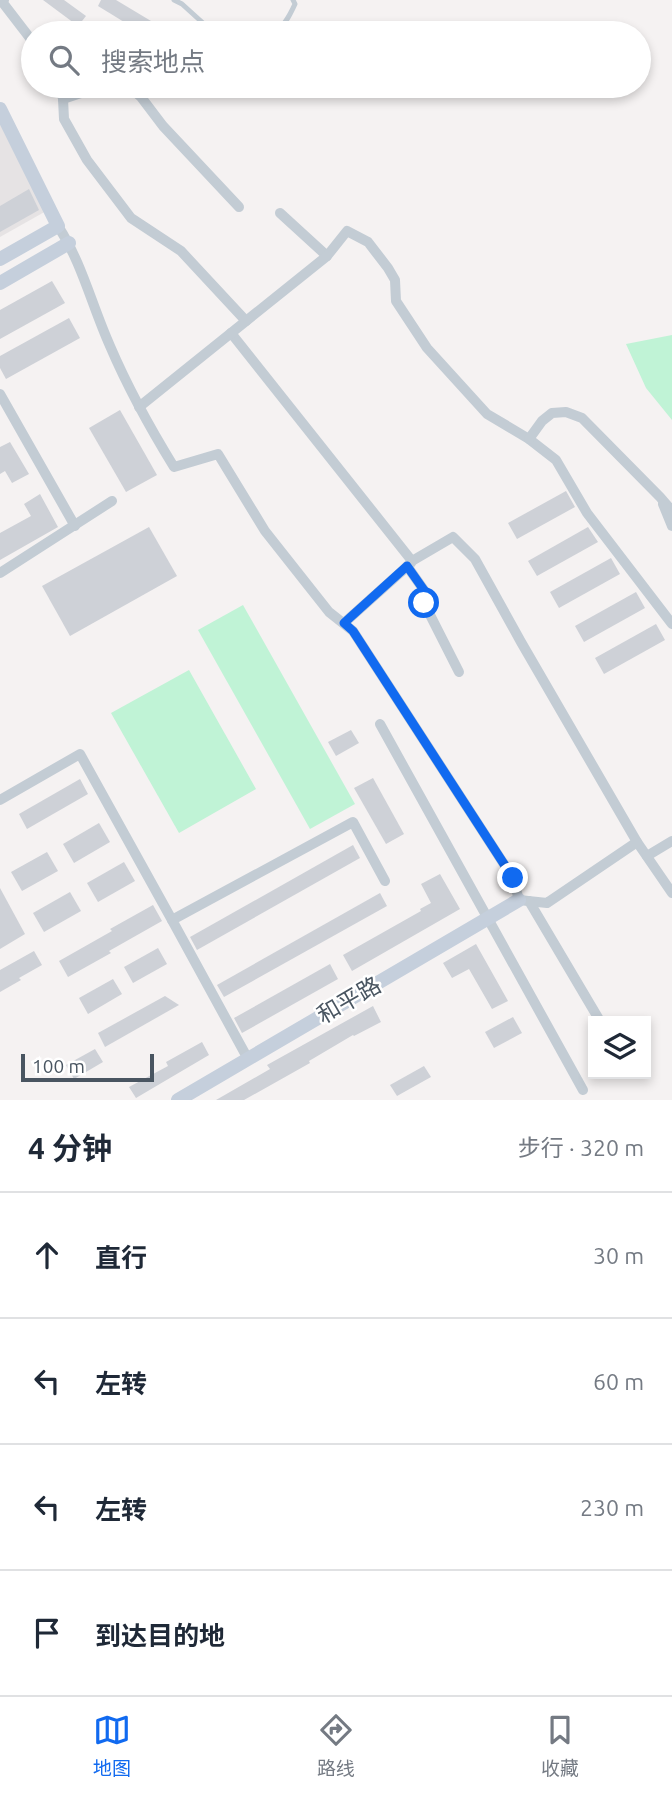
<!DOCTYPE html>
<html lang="zh">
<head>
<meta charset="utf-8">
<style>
	body { margin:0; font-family:Ubuntu,"Noto Sans SC",sans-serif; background:#f2f2f3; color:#1f2937 }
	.controls { position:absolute; right:21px; bottom:21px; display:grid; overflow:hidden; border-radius:0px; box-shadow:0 4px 10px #0003 }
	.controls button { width:63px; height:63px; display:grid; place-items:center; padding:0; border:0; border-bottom:2px solid #e0e1e3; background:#fff; color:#1f2937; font:35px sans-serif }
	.scale { position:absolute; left:21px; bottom:18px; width:133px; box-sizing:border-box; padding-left:7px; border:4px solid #495561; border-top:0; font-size:19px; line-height:24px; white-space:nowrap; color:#495561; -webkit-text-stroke:5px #fff; paint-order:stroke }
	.stop { position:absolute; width:21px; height:21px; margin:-16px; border:5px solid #116af0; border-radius:50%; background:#fff }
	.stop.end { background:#116af0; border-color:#fff; box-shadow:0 2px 7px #0008 }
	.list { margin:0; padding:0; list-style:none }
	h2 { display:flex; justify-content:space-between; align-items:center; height:91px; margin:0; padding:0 28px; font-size:30px }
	h2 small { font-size:23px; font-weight:400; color:#747a83 }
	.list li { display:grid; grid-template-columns:46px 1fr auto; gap:21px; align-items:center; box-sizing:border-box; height:126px; padding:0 28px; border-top:2px solid #e0e1e3 }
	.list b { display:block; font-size:26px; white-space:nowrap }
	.list em { font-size:23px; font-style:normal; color:#747a83 }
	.icon { flex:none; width:38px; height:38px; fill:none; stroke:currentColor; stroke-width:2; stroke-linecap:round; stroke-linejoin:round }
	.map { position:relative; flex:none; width:672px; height:1100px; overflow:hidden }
	.search { position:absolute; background:#fff; box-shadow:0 4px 10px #0003; left:21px; right:21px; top:21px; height:77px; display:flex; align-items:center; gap:18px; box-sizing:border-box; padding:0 24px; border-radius:38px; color:#747a83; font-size:26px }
	.sheet { height:595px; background:#fff }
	nav { display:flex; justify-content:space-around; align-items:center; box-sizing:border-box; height:98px; border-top:2px solid #e0e1e3; background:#fff; font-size:19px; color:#747a83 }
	nav a { display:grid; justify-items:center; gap:4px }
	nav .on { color:#116af0 }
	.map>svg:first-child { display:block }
	.education { fill:#e6e3e4 }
	.green { fill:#c0f3d6 }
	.building { fill:#ced1d7 }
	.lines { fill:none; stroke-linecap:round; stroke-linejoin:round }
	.lane { stroke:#c3ccd4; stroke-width:5 }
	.street { stroke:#c3ccd4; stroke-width:10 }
	.secondary { stroke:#c5cfdc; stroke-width:14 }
	.route { stroke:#116af0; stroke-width:9 }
	.labels { text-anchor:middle; stroke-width:5; stroke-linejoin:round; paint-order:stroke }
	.street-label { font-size:23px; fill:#495561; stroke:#fff }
</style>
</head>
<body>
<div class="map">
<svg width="672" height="1100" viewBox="0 0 672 1100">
	<rect width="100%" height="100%" fill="#f5f2f2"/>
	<polygon class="education" points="0,123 48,210 0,237"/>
	<g class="green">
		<polygon points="672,335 672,420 646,388 626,344"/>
		<polygon points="243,605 355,804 310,829 198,630"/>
		<polygon points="189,670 256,789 179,833 111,713"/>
	</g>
	<g class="building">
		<polygon points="43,0 64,0 86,16 78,26"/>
		<polygon points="101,0 116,0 171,33 142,33 98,6"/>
		<polygon points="29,189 39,210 0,232 0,206"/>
		<polygon points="52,281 65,303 0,339 0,310"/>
		<polygon points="69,318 80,338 6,379 0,368 0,356"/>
		<polygon points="120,410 157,475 126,492 89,428"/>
		<polygon points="10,442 29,474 12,483 5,471 0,474 0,447"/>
		<polygon points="566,491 575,507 517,539 508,523"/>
		<polygon points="40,494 58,527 0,560 0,533 31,516 24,504"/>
		<polygon points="149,527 177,576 70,636 42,586"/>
		<polygon points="588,527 598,542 537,576 528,561"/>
		<polygon points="611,558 620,574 559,608 550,592"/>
		<polygon points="636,592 645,608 584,642 575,626"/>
		<polygon points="656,624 665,640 604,674 595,658"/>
		<polygon points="351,730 359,743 336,756 328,742"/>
		<polygon points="373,778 404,834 386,844 354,788"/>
		<polygon points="80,779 88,794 27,829 19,814"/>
		<polygon points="99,823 110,842 74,863 63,844"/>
		<polygon points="353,845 360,858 197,950 190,937"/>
		<polygon points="47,852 58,871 22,891 11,872"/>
		<polygon points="124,862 135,881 98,902 87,883"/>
		<polygon points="440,874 460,909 352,971 343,955 421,911 420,909 431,903 421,884"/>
		<polygon points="0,888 25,934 0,949"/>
		<polygon points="70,892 81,911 44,932 33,913"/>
		<polygon points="380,893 387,906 224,997 217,985"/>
		<polygon points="153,905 162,921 109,951 111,953 68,977 59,961 112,931 110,929"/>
		<polygon points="476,944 508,1001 492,1009 469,969 452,978 443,963"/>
		<polygon points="158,948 167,964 133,983 124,967"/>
		<polygon points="34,951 42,965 19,978 21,980 0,992 0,970"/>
		<polygon points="330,964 338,979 242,1033 234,1018"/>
		<polygon points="113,979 122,994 88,1014 79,998"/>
		<polygon points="165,996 179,1005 105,1047 98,1033"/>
		<polygon points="373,1006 381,1022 354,1036 353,1035 309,1061 310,1063 244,1100 216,1100 270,1069 267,1065"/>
		<polygon points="513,1017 522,1033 494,1048 485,1032"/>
		<polygon points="202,1042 209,1055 136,1098 129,1087 168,1066 166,1062"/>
		<polygon points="95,1049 103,1062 74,1079 66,1065"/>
		<polygon points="424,1066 431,1077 397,1096 390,1085"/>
	</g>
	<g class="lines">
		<g class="lane">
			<polyline points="174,0 182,4 214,33"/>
			<path d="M274 33C284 27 290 15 295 4L293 0"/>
		</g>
		<g class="street">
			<polyline points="4,0 3,3 33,42"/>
			<polyline points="60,86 63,99 64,119 87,160 131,218 181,251 246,321"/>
			<polyline points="63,99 102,86 128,86 141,97 163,126 239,207"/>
			<polyline points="280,213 327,256"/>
			<path d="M58 226C82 263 92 306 110 346 128 388 150 428 174 467L218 454 265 531 329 612 353 631 513 878 519 900 547 903 637 842"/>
			<polyline points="231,333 412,561 453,537 475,559 521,642 637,842 672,893"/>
			<polyline points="0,394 75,526"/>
			<polyline points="139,407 327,256 347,231 368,242 388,268 395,280 396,301 427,348 487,414 529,439 556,460 587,513 672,624"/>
			<polyline points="529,439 542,421 552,413 566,412 582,418 660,497 672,511"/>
			<polyline points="663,504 672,526"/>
			<polyline points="407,566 426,593 424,603 459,672"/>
			<polyline points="0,573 112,501"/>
			<polyline points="344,623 411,563"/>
			<polyline points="380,724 583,1090"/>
			<polyline points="0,800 80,754 172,920"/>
			<polyline points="647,856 672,841"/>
			<polyline points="529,901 600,1021"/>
			<polyline points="248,1059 172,920 353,822 385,881"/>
		</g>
		<g class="secondary">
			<polyline points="0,109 58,226 0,259"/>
			<polyline points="0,283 69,243"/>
			<polyline points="178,1100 519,900"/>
		</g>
	</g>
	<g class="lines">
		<polyline class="route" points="424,603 426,593 407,566 344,623 353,631 513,878"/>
	</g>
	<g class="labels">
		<g class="street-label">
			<text transform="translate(349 1000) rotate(-30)" y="8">和平路</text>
		</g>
	</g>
</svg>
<div class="controls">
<button><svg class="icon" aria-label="layers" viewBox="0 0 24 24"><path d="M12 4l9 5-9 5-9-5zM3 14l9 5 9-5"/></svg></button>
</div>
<div class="scale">100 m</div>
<div class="stop" style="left:424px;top:603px"></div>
<div class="stop end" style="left:513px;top:878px"></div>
<div class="search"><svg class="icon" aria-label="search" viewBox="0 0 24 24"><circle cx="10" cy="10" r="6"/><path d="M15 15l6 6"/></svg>搜索地点</div>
</div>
<section class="sheet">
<h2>4 分钟<small>步行 · 320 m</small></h2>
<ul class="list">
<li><svg class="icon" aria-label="ahead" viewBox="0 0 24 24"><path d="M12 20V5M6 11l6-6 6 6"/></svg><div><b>直行</b></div><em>30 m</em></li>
<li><svg class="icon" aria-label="left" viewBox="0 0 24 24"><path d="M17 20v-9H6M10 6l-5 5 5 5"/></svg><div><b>左转</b></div><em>60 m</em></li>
<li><svg class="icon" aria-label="left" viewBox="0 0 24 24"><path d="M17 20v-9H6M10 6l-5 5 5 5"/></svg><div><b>左转</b></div><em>230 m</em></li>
<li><svg class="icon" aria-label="arrive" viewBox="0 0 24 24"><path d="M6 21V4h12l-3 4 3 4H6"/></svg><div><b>到达目的地</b></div></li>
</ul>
</section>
<nav>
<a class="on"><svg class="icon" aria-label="map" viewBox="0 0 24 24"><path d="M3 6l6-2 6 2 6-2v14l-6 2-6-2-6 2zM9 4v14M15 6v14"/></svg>地图</a>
<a><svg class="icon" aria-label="directions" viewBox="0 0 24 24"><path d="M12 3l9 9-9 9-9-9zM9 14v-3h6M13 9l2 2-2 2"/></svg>路线</a>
<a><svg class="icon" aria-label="saved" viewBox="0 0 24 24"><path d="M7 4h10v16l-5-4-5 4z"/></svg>收藏</a>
</nav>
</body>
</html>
